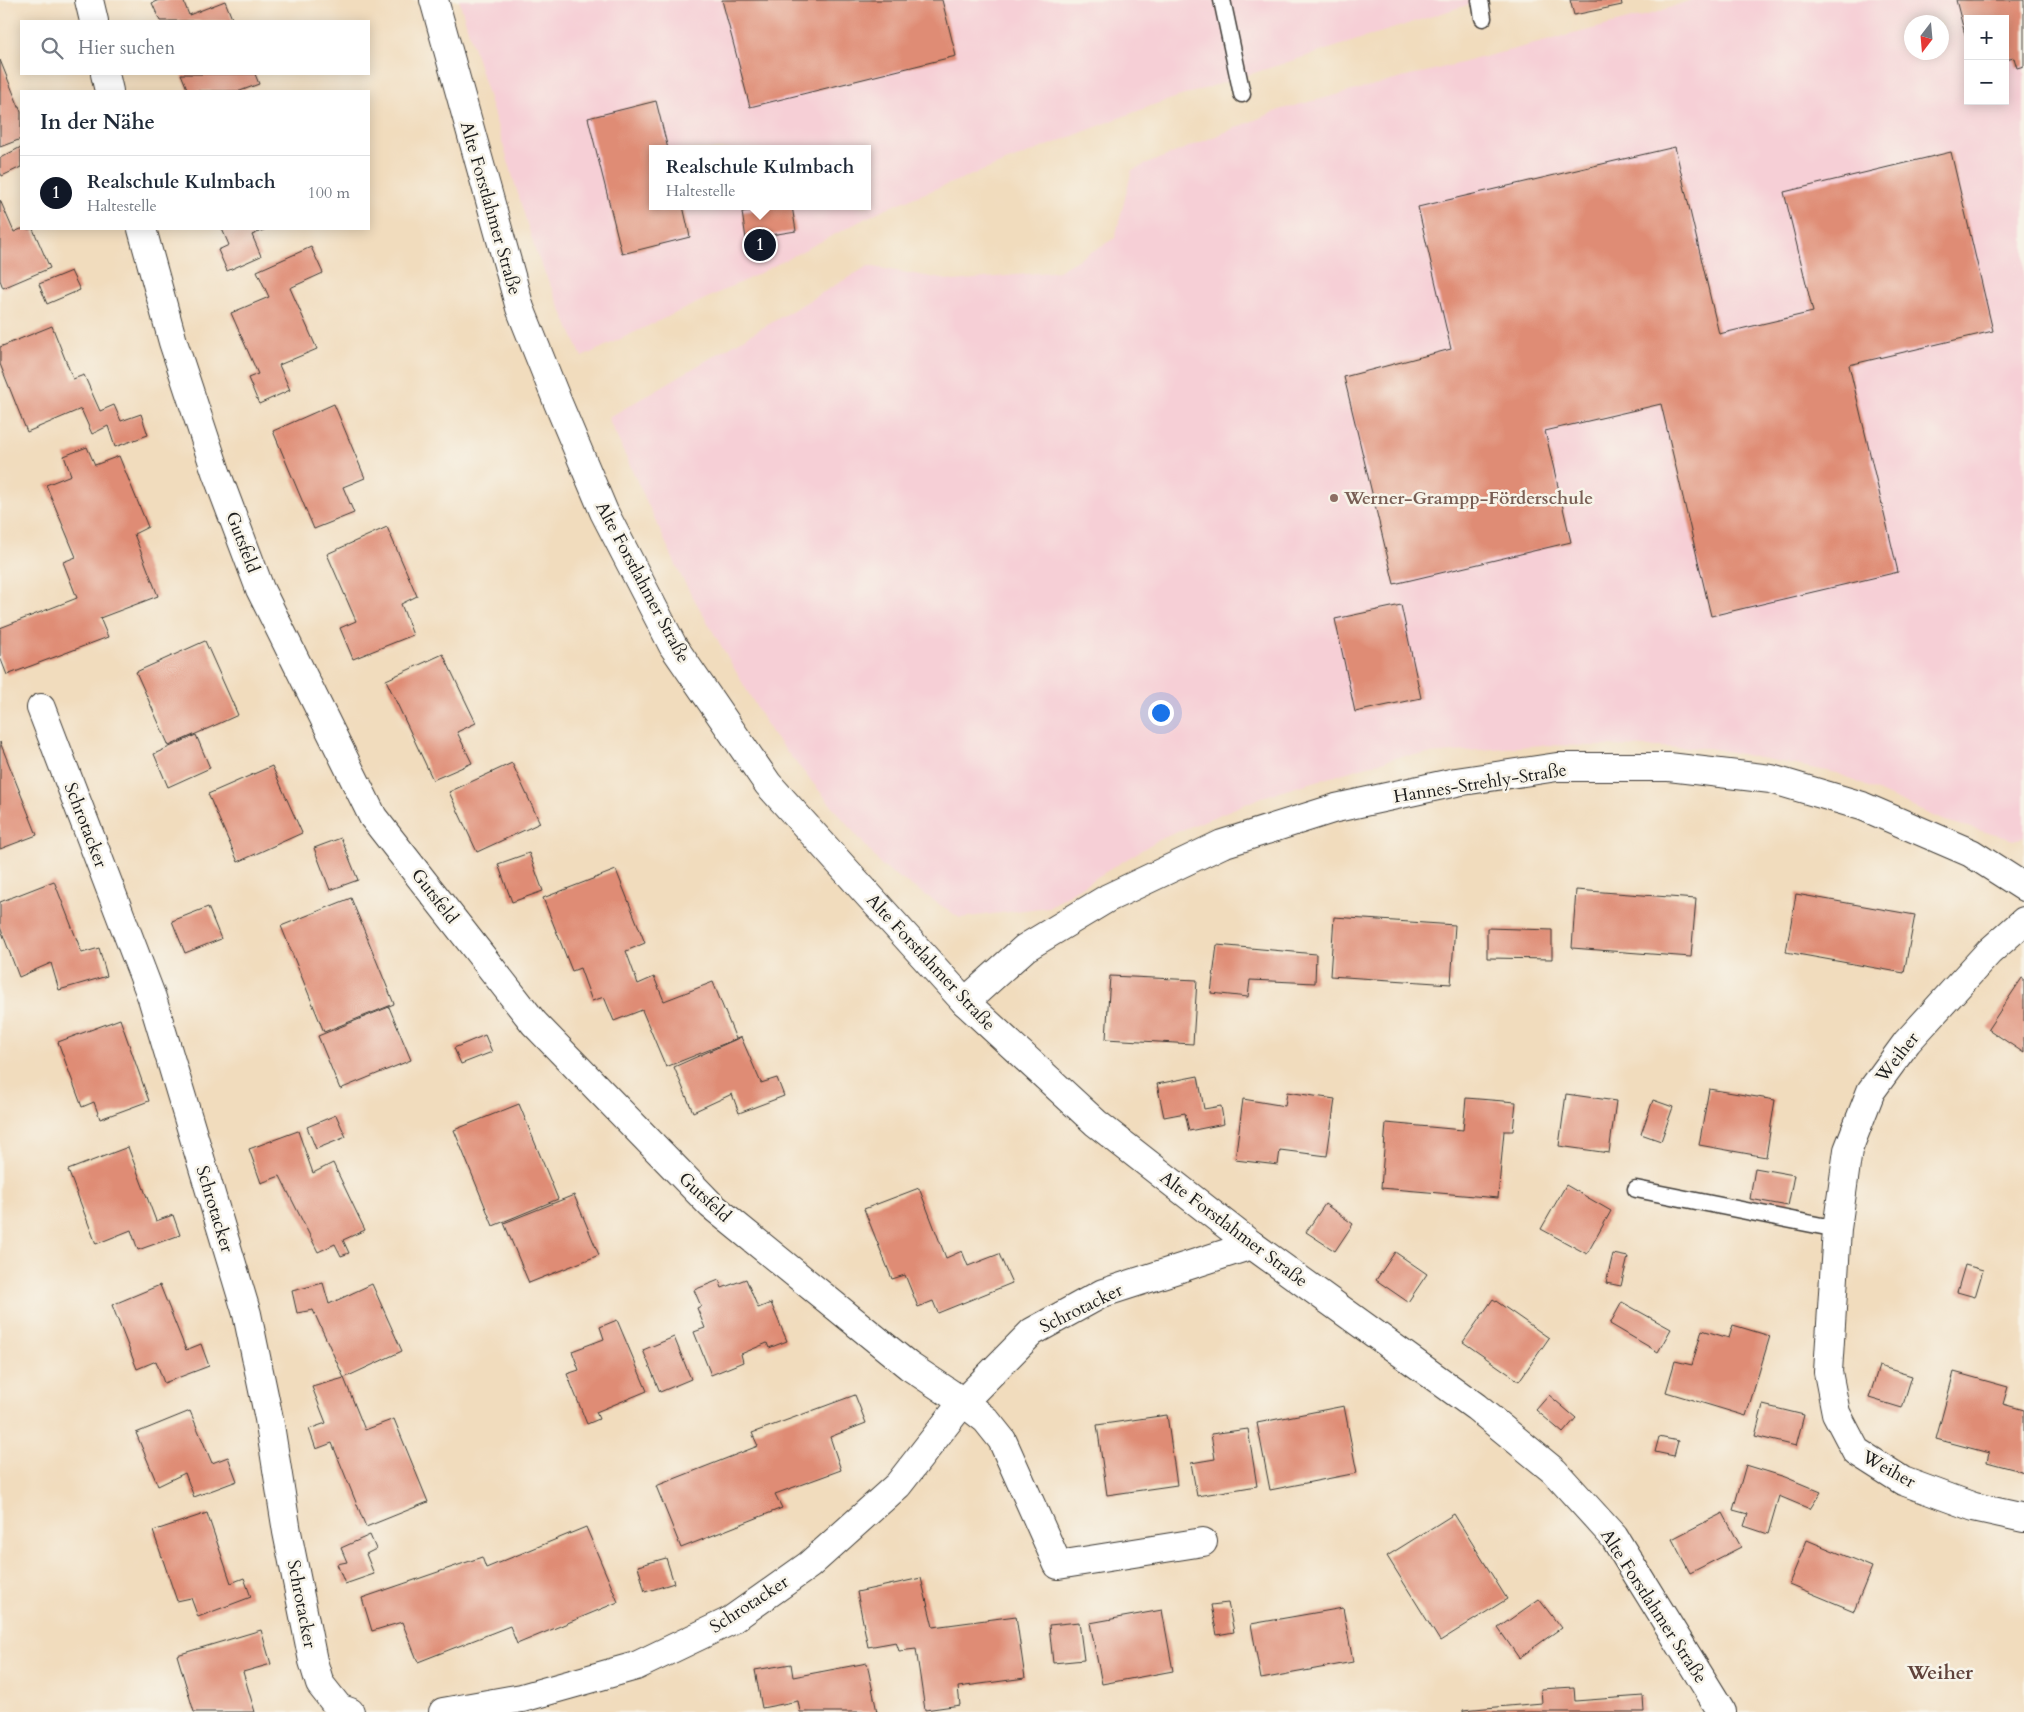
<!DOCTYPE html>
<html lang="de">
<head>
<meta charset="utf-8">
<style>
	body { margin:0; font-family:Cardo,serif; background:#f6f6f7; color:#1f2937 }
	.controls { position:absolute; right:15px; top:15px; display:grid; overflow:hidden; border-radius:0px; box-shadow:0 2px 12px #0003 }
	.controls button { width:45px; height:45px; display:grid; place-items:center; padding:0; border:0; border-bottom:1px solid #e0e1e3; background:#fff; color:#1f2937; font:25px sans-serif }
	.compass { position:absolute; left:1904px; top:15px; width:45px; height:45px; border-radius:50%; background:#fff; box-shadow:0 2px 12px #0003; rotate:196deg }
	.you { position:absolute; left:1160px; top:712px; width:18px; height:18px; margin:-12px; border:4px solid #fff; border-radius:50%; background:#1a73e8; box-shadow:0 0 0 8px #1a73e833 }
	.badge { display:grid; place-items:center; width:32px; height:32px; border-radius:50%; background:#111827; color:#fff; font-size:16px; font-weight:700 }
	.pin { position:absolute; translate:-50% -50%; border:2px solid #fff; box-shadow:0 1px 5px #0006 }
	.popup { position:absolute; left:649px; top:145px; width:222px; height:65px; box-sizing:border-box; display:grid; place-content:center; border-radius:0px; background:#fff; filter:drop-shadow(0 1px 4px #0005); font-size:16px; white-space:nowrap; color:#747a83 }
	.popup b { font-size:19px; color:#1f2937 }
	.popup::after { content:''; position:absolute; left:50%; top:100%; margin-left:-10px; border:10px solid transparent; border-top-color:#fff }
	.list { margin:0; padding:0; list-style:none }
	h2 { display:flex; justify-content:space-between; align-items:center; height:65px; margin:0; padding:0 20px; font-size:21px }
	h2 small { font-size:16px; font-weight:400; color:#747a83 }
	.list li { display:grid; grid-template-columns:32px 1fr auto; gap:15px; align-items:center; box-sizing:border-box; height:75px; padding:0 20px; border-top:1px solid #e0e1e3 }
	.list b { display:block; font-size:19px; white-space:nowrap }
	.list p { margin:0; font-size:16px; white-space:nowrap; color:#747a83 }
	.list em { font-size:16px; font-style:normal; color:#747a83 }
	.icon { flex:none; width:28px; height:28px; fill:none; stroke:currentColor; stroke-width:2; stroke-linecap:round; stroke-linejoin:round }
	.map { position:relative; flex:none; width:2024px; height:1712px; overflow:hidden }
	.search { position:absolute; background:#fff; box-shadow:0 2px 12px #0003; left:20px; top:20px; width:350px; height:55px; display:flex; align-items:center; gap:12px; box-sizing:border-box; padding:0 18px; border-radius:0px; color:#747a83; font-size:19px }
	.panel { position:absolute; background:#fff; box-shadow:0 2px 12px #0003; left:20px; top:90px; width:350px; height:140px; border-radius:0px }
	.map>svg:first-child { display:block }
	.built { fill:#f6cfd6; fill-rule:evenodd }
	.building { fill:#df8c75 }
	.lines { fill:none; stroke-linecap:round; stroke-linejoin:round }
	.lane-casing { stroke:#3c3934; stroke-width:19 }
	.street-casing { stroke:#3c3934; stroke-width:30 }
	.lane { stroke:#fff; stroke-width:16 }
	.street { stroke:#fff; stroke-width:28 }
	.education-dot { fill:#8d6e63; stroke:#f7f3e8; stroke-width:2 }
	.labels { text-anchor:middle; stroke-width:5; stroke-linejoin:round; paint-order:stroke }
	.street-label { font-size:18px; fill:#1c1c1c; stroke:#f7f3e8 }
	.education-label { font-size:18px; font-weight:bold; fill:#785e54; stroke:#f7f3e8; text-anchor:start }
	.quarter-label { font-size:20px; font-weight:bold; fill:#60433b; stroke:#f7f3e8 }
</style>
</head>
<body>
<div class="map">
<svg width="2024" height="1712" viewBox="0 0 2024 1712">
	<rect width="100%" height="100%" fill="#f7f3e8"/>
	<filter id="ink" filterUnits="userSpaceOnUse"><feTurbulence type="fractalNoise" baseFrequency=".02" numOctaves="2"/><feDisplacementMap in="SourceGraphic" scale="10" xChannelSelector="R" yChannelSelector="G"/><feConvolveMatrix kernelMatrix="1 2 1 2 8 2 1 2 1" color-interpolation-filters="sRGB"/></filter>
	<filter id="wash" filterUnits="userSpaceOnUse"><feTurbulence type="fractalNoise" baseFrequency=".0096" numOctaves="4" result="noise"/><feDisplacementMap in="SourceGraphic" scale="20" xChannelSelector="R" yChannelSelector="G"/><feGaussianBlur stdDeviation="1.12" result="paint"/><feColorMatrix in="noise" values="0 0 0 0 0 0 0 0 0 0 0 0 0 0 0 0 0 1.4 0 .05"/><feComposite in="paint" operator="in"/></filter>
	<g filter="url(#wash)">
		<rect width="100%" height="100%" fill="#f1dcbd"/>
		<g class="built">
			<path d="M459 0H1483L1153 105 884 209 752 277 582 357 536 253ZM652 149H868V206H652Z"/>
			<path d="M1691 0H2024V837L2014 840 1942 820 1837 773 1709 748 1542 745 1402 756 1262 797 1158 840 1048 907 960 918 883 867 772 734 682 578 608 418 868 266 954 281 1058 271 1115 238 1132 170 1282 109 1655 13ZM1968 19H2005V101H1968ZM1912 22H1942V52H1912Z"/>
		</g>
		<g id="blocks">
			<g class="building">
				<polygon points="159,0 183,0 189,15 225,1 233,21 160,21 152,3"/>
				<polygon points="722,0 942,0 956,56 750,107"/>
				<polygon points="1570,0 1621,0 1622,5 1574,15"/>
				<polygon points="1956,0 2024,0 2024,66 2017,68 2014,58 2005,60 2005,19 1968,19 1967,42"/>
				<polygon points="0,60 21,112 21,139 0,147"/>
				<polygon points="181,74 255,74 259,84 240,91 188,91"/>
				<polygon points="656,101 668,149 652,149 652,206 683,206 690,237 622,254 588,118"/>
				<polygon points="21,147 21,167 2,176 0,172 0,158"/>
				<polygon points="1675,147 1719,334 1813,312 1784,192 1951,152 1993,331 1849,365 1898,572 1711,616 1661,404 1545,431 1571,542 1394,584 1344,377 1451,349 1418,207"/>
				<polygon points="0,200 14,232 21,229 33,229 50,268 3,288 0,280"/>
				<polygon points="777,206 792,206 796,231 746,239 742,212"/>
				<polygon points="222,229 266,229 252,235 261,256 227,271 218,250 229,245"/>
				<polygon points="311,247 323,273 290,288 317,349 279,365 290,390 259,404 248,378 258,374 231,313 269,297 257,271"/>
				<polygon points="71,271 80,290 47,304 39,284"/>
				<polygon points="52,326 73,379 84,375 100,411 114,405 121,421 141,414 148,435 115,447 108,426 92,434 81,409 27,432 0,364 0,347"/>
				<polygon points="334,404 365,478 343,487 354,513 314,529 273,431"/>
				<polygon points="87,447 95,465 119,456 148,527 134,534 158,596 100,618 108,637 7,675 0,657 0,628 77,598 63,562 76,557 46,485 71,475 64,456"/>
				<polygon points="387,527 417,596 401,604 413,635 353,659 340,628 356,621 327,554"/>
				<polygon points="1401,605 1421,698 1355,712 1335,619"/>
				<polygon points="205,641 238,715 169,746 136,672"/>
				<polygon points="443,654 476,723 457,732 472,763 433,780 386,680"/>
				<polygon points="196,735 210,768 168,787 154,754"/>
				<polygon points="0,742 37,835 0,849"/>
				<polygon points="512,763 540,823 477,852 449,792"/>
				<polygon points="272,766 302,833 238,862 208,794"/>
				<polygon points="341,838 358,880 330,890 314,848"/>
				<polygon points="529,853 543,891 512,902 498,864"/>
				<polygon points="616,870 645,943 626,951 638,984 654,977 664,1001 713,982 736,1039 666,1067 642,1010 614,1021 604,997 592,1001 580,968 572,971 543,898"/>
				<polygon points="54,881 82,953 99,948 107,976 59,990 51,963 19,977 0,927 0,902"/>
				<polygon points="1576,890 1696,899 1691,957 1572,948"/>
				<polygon points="1796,894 1915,915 1904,973 1786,952"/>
				<polygon points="351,898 394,1004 324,1032 281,926"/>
				<polygon points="208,907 221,939 185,953 172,921"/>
				<polygon points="1334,917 1455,925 1451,984 1330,976"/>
				<polygon points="1487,928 1552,930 1552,959 1487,958"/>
				<polygon points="1217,945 1316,954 1315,983 1250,980 1248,997 1211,993"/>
				<polygon points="1110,976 1197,980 1193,1044 1106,1039"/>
				<polygon points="2022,978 2024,979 2024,1053 1988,1029"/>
				<polygon points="389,1007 411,1060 340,1089 318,1036"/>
				<polygon points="120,1019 149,1101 100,1119 94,1102 82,1107 58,1042"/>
				<polygon points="485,1035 492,1052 461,1064 454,1048"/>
				<polygon points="741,1037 761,1083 777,1078 784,1096 739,1113 732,1094 693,1112 674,1067"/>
				<polygon points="1198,1076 1204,1109 1221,1106 1224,1124 1189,1131 1185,1113 1164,1117 1157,1084"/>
				<polygon points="1709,1089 1775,1100 1766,1157 1699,1145"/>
				<polygon points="1287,1092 1335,1099 1327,1156 1280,1150 1278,1165 1235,1160 1243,1099 1285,1106"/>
				<polygon points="1566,1094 1616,1101 1609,1153 1559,1146"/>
				<polygon points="1466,1098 1516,1102 1513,1131 1504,1131 1498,1198 1381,1188 1386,1123 1463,1130"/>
				<polygon points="1653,1100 1673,1107 1661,1141 1641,1134"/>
				<polygon points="519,1104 558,1199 493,1226 454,1130"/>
				<polygon points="336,1115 346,1137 316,1149 307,1127"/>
				<polygon points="298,1131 313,1173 333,1163 365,1230 343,1240 349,1253 341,1256 335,1244 318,1252 280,1176 261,1183 249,1149"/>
				<polygon points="128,1147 156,1221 173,1215 180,1235 138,1250 131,1230 96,1244 68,1170"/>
				<polygon points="1755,1168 1794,1175 1788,1206 1750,1199"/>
				<polygon points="1566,1185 1611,1211 1587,1254 1541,1229"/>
				<polygon points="919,1188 946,1258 962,1251 968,1266 999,1254 1012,1283 938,1313 933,1301 918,1307 905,1275 892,1279 864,1209"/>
				<polygon points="574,1195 599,1255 529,1283 504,1223"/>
				<polygon points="1325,1204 1353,1224 1335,1251 1306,1232"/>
				<polygon points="1395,1252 1427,1274 1408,1302 1376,1280"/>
				<polygon points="1613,1254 1628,1257 1621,1286 1606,1283"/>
				<polygon points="1965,1265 1983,1270 1975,1297 1957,1292"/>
				<polygon points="746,1279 758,1308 771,1303 787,1341 769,1348 767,1343 741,1354 743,1362 711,1375 694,1332 705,1328 697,1308 701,1306 694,1290 719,1280 722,1288"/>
				<polygon points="323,1283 329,1304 372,1284 402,1351 344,1378 365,1430 394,1419 428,1502 366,1527 332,1443 316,1449 309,1429 326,1423 312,1387 344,1378 313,1310 297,1313 292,1291"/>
				<polygon points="160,1285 186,1350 201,1344 209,1366 164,1383 156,1361 137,1369 112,1305"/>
				<polygon points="1493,1299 1549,1338 1519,1381 1463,1342"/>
				<polygon points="1622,1302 1671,1329 1658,1352 1610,1324"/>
				<polygon points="617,1320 647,1391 596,1412 599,1419 587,1424 567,1374 579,1370 572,1351 604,1339 600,1327"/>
				<polygon points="1733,1325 1770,1336 1746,1416 1666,1392 1675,1361 1692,1365 1702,1330 1729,1338"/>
				<polygon points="674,1337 691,1379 660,1392 643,1350"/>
				<polygon points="1879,1366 1912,1376 1902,1408 1869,1398"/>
				<polygon points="1954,1372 2008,1387 2003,1404 2024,1410 2024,1472 1987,1462 1989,1453 1936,1439"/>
				<polygon points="855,1395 866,1423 830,1437 841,1470 775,1494 782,1508 681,1548 656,1486 758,1446 752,1433"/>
				<polygon points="1549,1395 1576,1418 1563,1433 1536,1410"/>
				<polygon points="1763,1405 1804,1415 1796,1446 1755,1436"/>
				<polygon points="1344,1406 1357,1473 1270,1490 1257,1423"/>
				<polygon points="190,1411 212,1463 228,1457 237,1481 194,1497 185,1473 158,1486 136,1433"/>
				<polygon points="1167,1415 1177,1485 1107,1495 1097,1425"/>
				<polygon points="1248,1429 1257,1486 1197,1496 1191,1463 1215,1459 1211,1434"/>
				<polygon points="1659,1437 1678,1441 1674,1456 1655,1452"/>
				<polygon points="1746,1465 1785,1477 1821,1492 1810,1509 1779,1496 1768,1534 1744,1526 1748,1514 1733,1510"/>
				<polygon points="207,1513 231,1583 244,1578 251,1597 198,1617 191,1598 177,1601 153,1531"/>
				<polygon points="1723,1513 1741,1547 1690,1573 1672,1539"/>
				<polygon points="1454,1514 1507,1599 1440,1641 1387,1556"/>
				<polygon points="586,1527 618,1602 517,1644 510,1626 418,1662 402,1622 372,1631 362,1598 482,1557 486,1568"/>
				<polygon points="370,1535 376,1549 366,1554 374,1574 345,1584 337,1564 347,1562 341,1548"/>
				<polygon points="1807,1540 1872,1567 1854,1611 1789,1584"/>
				<polygon points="666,1558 674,1583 645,1592 638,1566"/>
				<polygon points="921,1578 933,1627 1016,1616 1025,1678 958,1687 960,1705 925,1710 916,1649 899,1651 896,1642 868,1647 857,1592"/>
				<polygon points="1539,1599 1561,1628 1519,1658 1498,1628"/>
				<polygon points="1228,1603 1234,1632 1217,1635 1211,1605"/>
				<polygon points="1343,1608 1353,1662 1261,1679 1251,1624"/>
				<polygon points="1162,1610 1173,1671 1102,1684 1090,1623"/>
				<polygon points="1079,1622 1084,1660 1053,1663 1049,1625"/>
				<polygon points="261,1630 271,1664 243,1672 255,1712 194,1712 177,1655"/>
				<polygon points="867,1663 877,1712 800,1712 798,1701 762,1708 755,1670 791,1664 793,1677"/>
				<polygon points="1574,1687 1575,1701 1643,1696 1644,1712 1463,1712 1463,1710 1542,1703 1541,1689"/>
			</g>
		</g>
	</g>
	<g filter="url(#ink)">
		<use href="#blocks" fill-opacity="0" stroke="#3c3934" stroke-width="1"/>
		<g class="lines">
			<defs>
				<g id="lane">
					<polyline points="1222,0 1242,94"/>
					<polyline points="1480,0 1483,18"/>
					<polyline points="1636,1189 1837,1229"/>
				</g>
				<g id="street">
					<polyline points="89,0 94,21"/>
					<polyline points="434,0 520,308 558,403 604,512 673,646 768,784 965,1002 1096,1123 1252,1245 1476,1407 1554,1471 1614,1537 1722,1712"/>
					<polyline points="105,74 109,91"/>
					<polyline points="142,229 173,342 216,472 260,589 373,817 534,1023 711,1205 909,1366 963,1402 986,1420 1002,1440 1058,1565 1203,1542"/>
					<polyline points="41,708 152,998 247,1314 269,1419 287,1532 313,1661 320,1684 339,1708 350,1712"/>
					<polyline points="2024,921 1989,952 1907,1042 1871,1091 1848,1150 1837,1229 1828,1372 1836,1413 1856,1451 1903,1481 1974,1507 2024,1518"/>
					<polyline points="965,1002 1025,948 1108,898 1222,844 1336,808 1456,782 1557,767 1669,767 1771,779 1862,806 1971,853 2024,887"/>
					<polyline points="443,1712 522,1698 636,1666 730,1621 809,1565 898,1485 963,1402 1032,1332 1103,1293 1252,1245"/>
				</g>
			</defs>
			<use href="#lane" class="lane-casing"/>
			<use href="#street" class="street-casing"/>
			<use href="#lane" class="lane"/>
			<use href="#street" class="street"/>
		</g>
	</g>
	<circle class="education-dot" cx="1334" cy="498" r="5"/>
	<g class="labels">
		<g class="street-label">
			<text transform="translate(491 208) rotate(74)" y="6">Alte Forstlahmer Straße</text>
			<text transform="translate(243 542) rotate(69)" y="6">Gutsfeld</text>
			<text transform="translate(643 582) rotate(62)" y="6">Alte Forstlahmer Straße</text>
			<text transform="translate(1480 783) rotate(-9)" y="6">Hannes-Strehly-Straße</text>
			<text transform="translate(86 825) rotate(69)" y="6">Schrotacker</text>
			<text transform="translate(435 896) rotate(52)" y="6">Gutsfeld</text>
			<text transform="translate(931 962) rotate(47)" y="6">Alte Forstlahmer Straße</text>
			<text transform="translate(1897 1057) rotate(-52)" y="6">Weiher</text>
			<text transform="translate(705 1197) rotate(43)" y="6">Gutsfeld</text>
			<text transform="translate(215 1209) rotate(73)" y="6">Schrotacker</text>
			<text transform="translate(1234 1229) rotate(37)" y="6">Alte Forstlahmer Straße</text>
			<text transform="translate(1081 1308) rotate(-26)" y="6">Schrotacker</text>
			<text transform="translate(1889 1469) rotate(29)" y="6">Weiher</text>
			<text transform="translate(302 1604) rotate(79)" y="6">Schrotacker</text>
			<text transform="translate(749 1604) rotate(-33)" y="6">Schrotacker</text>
			<text transform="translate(1654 1606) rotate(57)" y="6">Alte Forstlahmer Straße</text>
		</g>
		<g class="education-label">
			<text x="1344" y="504">Werner-Grampp-Förderschule</text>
		</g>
		<g class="quarter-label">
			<text x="1940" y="1679">Weiher</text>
		</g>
	</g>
</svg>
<div class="controls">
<button>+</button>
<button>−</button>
</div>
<svg class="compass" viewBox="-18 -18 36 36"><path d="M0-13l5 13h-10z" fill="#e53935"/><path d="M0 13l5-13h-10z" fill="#747a83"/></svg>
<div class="you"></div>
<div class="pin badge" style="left:760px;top:245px">1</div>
<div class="popup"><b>Realschule Kulmbach</b>Haltestelle</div>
<div class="search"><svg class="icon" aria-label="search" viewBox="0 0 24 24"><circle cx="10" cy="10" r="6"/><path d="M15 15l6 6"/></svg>Hier suchen</div>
<section class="panel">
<h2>In der Nähe<small></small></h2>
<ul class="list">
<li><span class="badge">1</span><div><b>Realschule Kulmbach</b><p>Haltestelle</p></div><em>100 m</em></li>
</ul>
</section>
</div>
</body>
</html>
